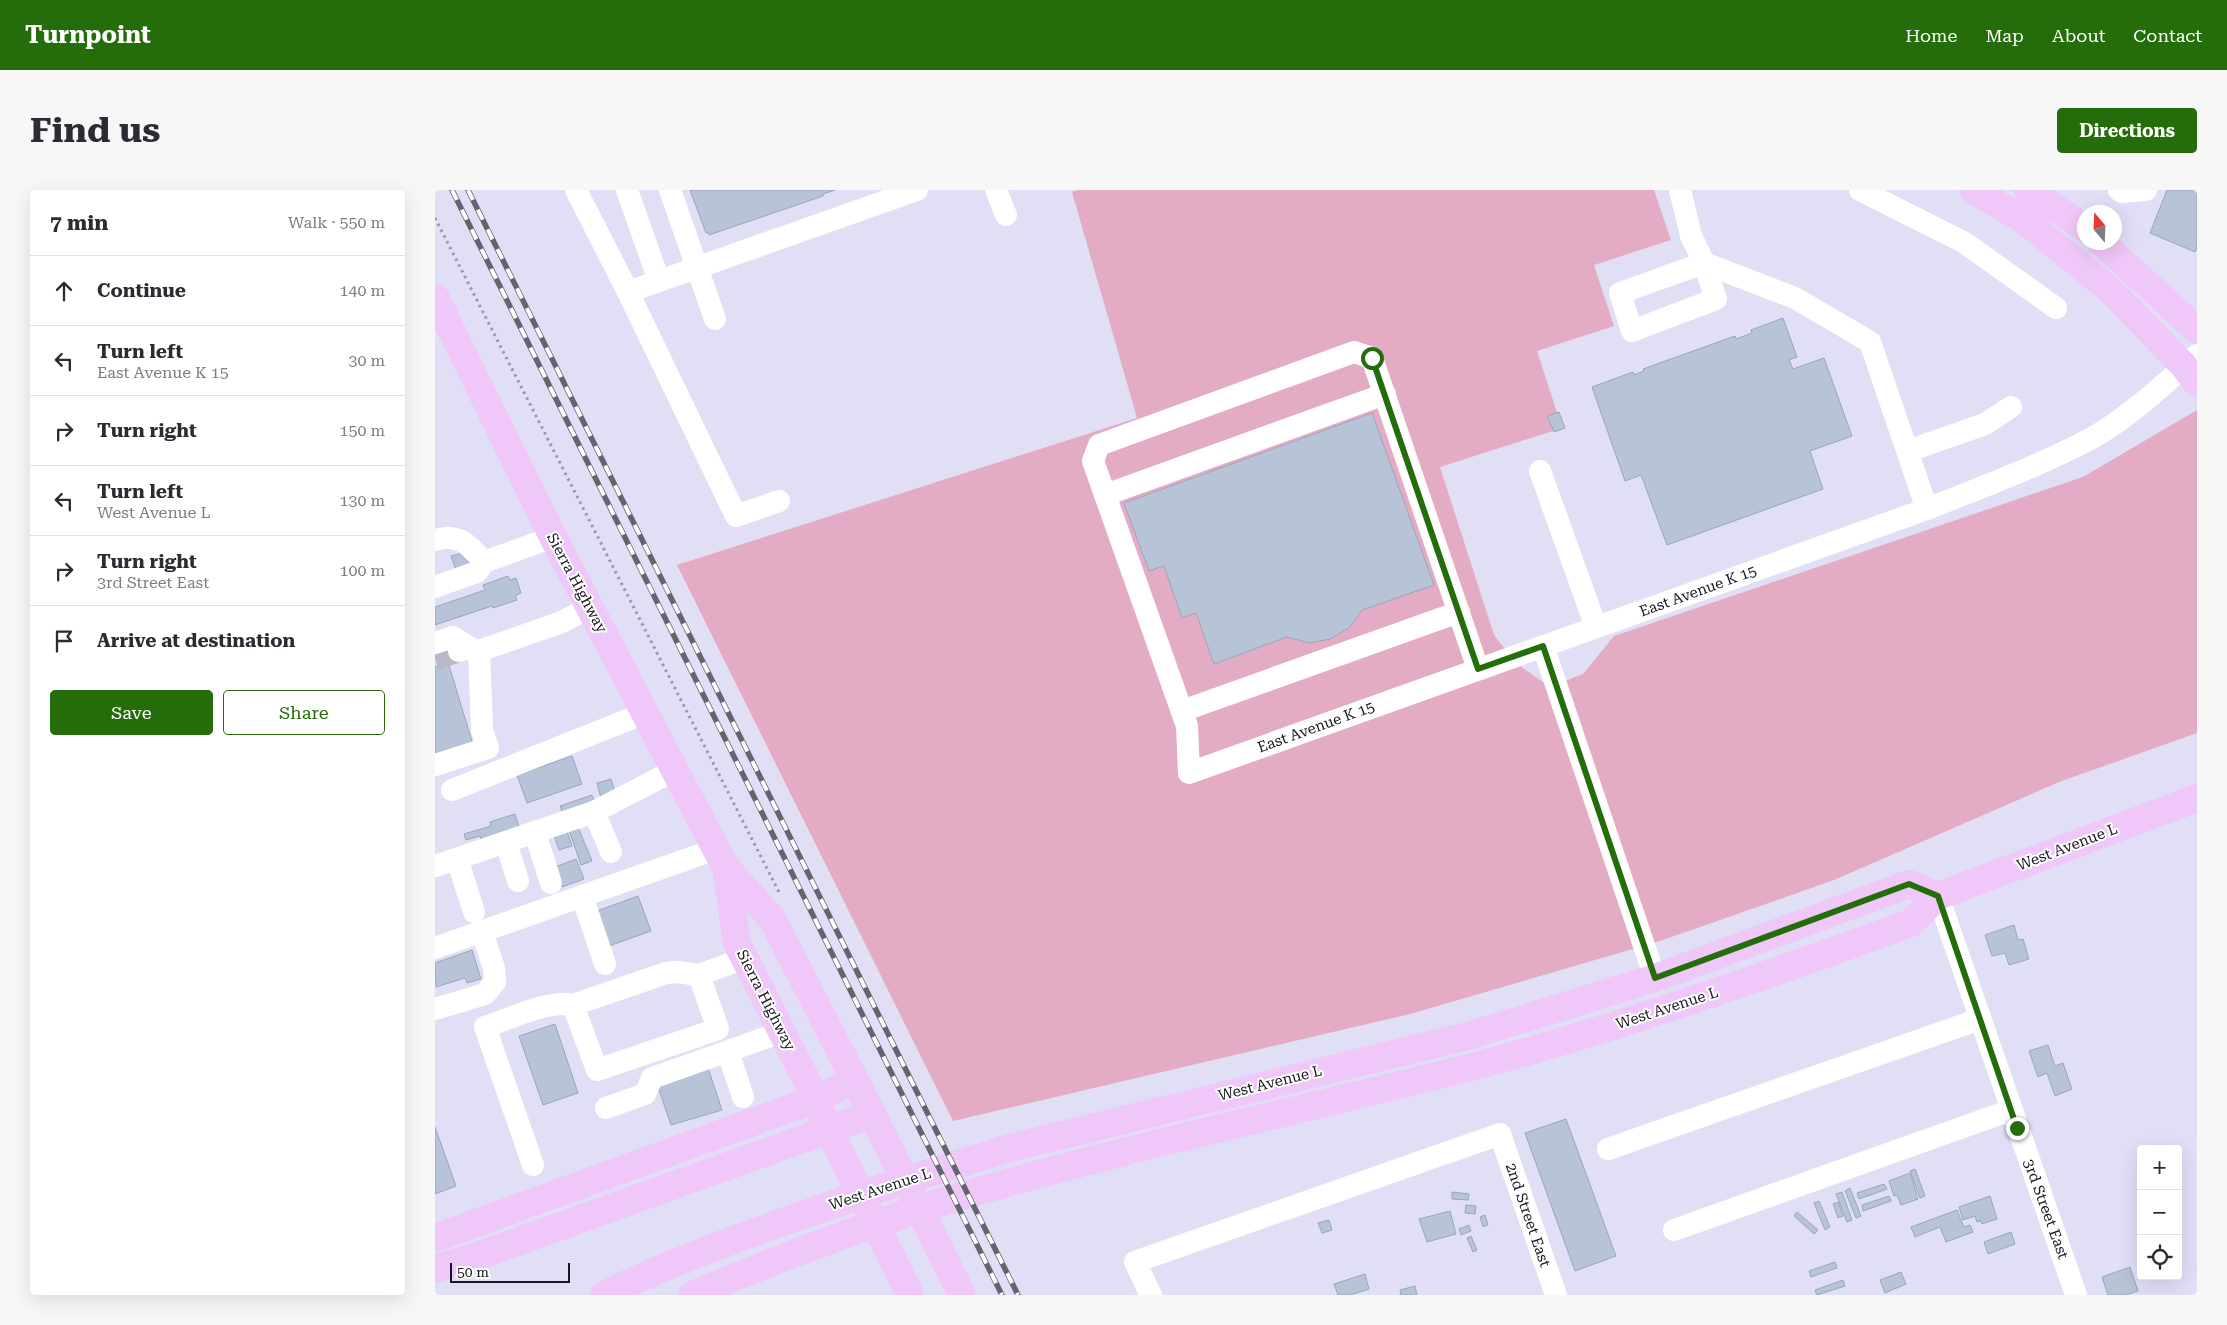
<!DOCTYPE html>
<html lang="en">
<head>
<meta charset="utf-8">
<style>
	body { margin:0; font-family:"Roboto Serif",serif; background:#f7f7f7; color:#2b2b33 }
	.controls { position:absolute; right:15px; bottom:15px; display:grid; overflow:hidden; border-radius:5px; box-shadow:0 5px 20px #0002 }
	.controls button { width:45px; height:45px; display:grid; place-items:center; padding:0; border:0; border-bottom:1px solid #e1e1e2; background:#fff; color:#2b2b33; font:25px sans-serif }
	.compass { position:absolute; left:1642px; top:15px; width:45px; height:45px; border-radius:50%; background:#fff; box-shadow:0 5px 20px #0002; rotate:341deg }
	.scale { position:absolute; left:15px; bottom:12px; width:120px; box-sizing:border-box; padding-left:5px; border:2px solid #17171f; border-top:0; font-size:14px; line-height:18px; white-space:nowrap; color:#17171f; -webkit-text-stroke:4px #fff; paint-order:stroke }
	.stop { position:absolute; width:15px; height:15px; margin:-11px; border:4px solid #256d0b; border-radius:50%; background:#fff }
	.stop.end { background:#256d0b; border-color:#fff; box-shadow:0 1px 5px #0008 }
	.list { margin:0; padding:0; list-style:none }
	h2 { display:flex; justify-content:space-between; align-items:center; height:65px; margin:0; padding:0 20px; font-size:21px }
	h2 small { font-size:16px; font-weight:400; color:#7c7c81 }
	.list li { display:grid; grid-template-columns:32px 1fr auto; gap:15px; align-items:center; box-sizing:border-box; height:70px; padding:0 20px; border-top:1px solid #e1e1e2 }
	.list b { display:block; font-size:19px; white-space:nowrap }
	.list p { margin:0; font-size:16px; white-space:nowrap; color:#7c7c81 }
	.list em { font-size:16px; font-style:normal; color:#7c7c81 }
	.actions { display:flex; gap:10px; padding:15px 20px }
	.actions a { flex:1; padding:11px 0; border:1px solid #256d0b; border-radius:5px; text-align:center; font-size:18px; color:#256d0b }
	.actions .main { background:#256d0b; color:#fff }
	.icon { flex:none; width:28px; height:28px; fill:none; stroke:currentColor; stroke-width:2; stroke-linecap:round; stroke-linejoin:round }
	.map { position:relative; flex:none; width:1762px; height:1105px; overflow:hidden; border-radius:5px }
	header { display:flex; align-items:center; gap:30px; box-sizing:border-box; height:70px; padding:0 25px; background:#256d0b; color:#fff }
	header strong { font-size:24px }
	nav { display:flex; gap:28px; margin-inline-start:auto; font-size:18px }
	.intro { display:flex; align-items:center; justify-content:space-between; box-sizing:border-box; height:120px; padding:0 30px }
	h1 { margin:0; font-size:35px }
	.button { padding:12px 22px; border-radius:5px; background:#256d0b; color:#fff; font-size:18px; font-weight:700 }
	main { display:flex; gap:30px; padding:0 30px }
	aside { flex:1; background:#fff; border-radius:5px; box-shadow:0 5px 20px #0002 }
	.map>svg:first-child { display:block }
	.green { fill:#e3abc4 }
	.building { fill:#b7c4d8; stroke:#9aa6ba }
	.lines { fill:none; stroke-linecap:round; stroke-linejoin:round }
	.minor-tunnel { stroke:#b9b7cb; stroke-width:22; stroke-dasharray:22 11; stroke-linecap:butt }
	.path { stroke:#9998a9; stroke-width:3; stroke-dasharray:2.5 4; stroke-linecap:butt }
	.minor { stroke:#fff; stroke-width:22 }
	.major { stroke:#efc7f8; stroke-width:28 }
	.rail-casing { stroke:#646371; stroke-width:5.5 }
	.rail { stroke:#fff; stroke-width:4; stroke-dasharray:11; stroke-linecap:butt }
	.route { stroke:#256d0b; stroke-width:6 }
	.labels { text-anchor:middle; stroke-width:4; stroke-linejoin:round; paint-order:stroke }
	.street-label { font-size:15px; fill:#17171f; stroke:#fff }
</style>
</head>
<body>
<header>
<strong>Turnpoint</strong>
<nav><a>Home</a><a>Map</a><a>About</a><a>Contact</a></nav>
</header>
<div class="intro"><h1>Find us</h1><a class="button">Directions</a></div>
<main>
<aside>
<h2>7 min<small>Walk · 550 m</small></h2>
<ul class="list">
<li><svg class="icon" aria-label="ahead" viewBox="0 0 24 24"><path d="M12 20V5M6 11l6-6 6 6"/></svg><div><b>Continue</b></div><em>140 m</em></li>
<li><svg class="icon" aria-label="left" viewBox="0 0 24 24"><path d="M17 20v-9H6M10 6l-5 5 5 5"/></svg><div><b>Turn left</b><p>East Avenue K 15</p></div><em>30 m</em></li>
<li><svg class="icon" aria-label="right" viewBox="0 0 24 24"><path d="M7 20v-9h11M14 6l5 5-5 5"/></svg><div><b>Turn right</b></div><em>150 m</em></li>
<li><svg class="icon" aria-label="left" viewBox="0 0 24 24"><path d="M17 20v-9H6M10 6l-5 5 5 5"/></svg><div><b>Turn left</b><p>West Avenue L</p></div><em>130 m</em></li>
<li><svg class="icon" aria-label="right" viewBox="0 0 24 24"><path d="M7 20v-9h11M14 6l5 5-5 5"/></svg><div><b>Turn right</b><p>3rd Street East</p></div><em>100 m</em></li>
<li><svg class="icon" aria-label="arrive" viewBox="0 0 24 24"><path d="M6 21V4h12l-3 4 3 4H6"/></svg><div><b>Arrive at destination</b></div></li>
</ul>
<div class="actions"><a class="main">Save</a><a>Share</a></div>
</aside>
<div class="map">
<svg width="1762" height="1105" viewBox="0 0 1762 1105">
	<rect width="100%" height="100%" fill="#e1dff6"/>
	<polygon class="green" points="643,0 1219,0 1236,50 1159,75 1179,136 1102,161 1127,238 1005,277 1059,445 1081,473 1115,497 1148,484 1179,446 1648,287 1762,220 1762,543 1624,592 1399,690 1225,751 975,824 518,931 242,375 702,228 637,2"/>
	<g class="building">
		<polygon points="255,0 400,0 388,4 388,6 274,45 273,42 271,43"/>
		<polygon points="1732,0 1762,0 1762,57 1760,62 1715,43"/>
		<polygon points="1348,128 1362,167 1354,170 1358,179 1389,168 1417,246 1375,261 1388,299 1232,355 1206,285 1190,291 1157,197 1198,182 1199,185 1209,181 1208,179 1300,146 1301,149 1317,143 1316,140"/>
		<polygon points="1124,222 1130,238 1119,242 1112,226"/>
		<polygon points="937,223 999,395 927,420 914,438 895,449 874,453 852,447 779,474 761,423 747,428 729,376 714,381 689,313"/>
		<polygon points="31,362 35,375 21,380 16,366"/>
		<polygon points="73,386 75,390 81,388 86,403 80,406 82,410 58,418 57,416 0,435 0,417 50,400 48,395"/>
		<polygon points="13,472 39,558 3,569 0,560 0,477"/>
		<polygon points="137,566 147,594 92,613 82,585"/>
		<polygon points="176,589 180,603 166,608 162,593"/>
		<polygon points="157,605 161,616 129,627 125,616"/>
		<polygon points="80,624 86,643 47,651 45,646 31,650 29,644 56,636 55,632"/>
		<polygon points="143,637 157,671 146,675 134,640"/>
		<polygon points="132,641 137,656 124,660 119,645"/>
		<polygon points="141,669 149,689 127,697 120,677"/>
		<polygon points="203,706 216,741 171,757 159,722"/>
		<polygon points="1579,735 1583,750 1588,749 1594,769 1574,775 1570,763 1557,766 1550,745"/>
		<polygon points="37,760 46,789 32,793 30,788 1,797 0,773"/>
		<polygon points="120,834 143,903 108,915 84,846"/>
		<polygon points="1613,855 1620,876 1628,873 1637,899 1620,906 1612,883 1603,887 1594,861"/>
		<polygon points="272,875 287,920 236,935 222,894"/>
		<polygon points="1131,929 1181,1066 1140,1081 1090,943"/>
		<polygon points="0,937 21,996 0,1004"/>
		<polygon points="1480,979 1490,1006 1485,1008 1475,981"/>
		<polygon points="1475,983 1483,1009 1466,1015 1462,1005 1459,1006 1454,991"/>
		<polygon points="1449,994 1452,999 1424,1009 1422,1003"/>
		<polygon points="1415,998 1426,1026 1421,1028 1410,1001"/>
		<polygon points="1017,1002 1034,1004 1033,1010 1017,1009"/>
		<polygon points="1407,1002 1417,1030 1412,1032 1401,1004"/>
		<polygon points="1454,1006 1456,1011 1428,1021 1427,1015"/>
		<polygon points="1555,1006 1562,1029 1547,1034 1546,1031 1542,1032 1540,1026 1528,1030 1524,1017"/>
		<polygon points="1384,1011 1395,1037 1390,1040 1379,1013"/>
		<polygon points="1403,1012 1408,1026 1403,1028 1398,1014"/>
		<polygon points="1031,1015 1041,1016 1040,1024 1030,1023"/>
		<polygon points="1522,1020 1529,1037 1535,1035 1538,1042 1511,1052 1505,1037 1480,1047 1476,1037"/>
		<polygon points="1015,1021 1021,1044 992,1052 984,1029"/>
		<polygon points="1362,1022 1383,1040 1379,1044 1359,1026"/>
		<polygon points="1050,1025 1053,1035 1048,1037 1045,1027"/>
		<polygon points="894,1030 897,1040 887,1043 883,1033"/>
		<polygon points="1034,1035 1036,1041 1026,1045 1024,1039"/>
		<polygon points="1576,1042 1580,1054 1553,1064 1549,1052"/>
		<polygon points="1036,1046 1042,1060 1038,1062 1032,1048"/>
		<polygon points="1400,1072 1402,1078 1376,1087 1374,1081"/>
		<polygon points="1695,1077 1703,1101 1691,1105 1673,1105 1667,1087"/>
		<polygon points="1466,1082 1471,1094 1450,1103 1445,1090"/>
		<polygon points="930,1084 934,1099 915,1105 903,1105 899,1094"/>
		<polygon points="1408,1090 1410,1096 1382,1105 1380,1100"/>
		<polygon points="980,1096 982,1105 966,1105 965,1100"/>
	</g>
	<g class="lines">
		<polyline class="minor-tunnel" points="0,469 24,461"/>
		<polyline class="path" points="0,28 345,704"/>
		<g class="minor">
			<polyline points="141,0 193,102 482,0"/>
			<polyline points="192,0 224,91"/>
			<polyline points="235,0 280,129"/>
			<polyline points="561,0 571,25"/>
			<polyline points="1245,0 1256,46 1269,73 1360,108 1435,152 1492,319"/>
			<polyline points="1425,0 1530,53 1621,118"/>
			<polyline points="1684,0 1687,2 1711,0"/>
			<polygon points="1269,73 1281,109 1197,141 1185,103"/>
			<polyline points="193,102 301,326 344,311"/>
			<polyline points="1473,261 1550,234 1576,217"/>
			<polyline points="1105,281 1161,437"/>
			<polyline points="670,305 950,204"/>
			<path d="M0 350C25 343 34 355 49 372"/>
			<polyline points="0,397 42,382 49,372 118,347"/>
			<polyline points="0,453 18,447 35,458"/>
			<polyline points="1108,456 1220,788"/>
			<polyline points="24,461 35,458 44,461 127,432 155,417"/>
			<path d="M1043 479 937 168 919 162 664 255 658 271 752 536 754 583 1492 319C1548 297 1604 276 1657 248 1693 228 1732 192 1762 165"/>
			<polyline points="747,521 1024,422"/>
			<polyline points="0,575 53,558 47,540 44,461"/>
			<polyline points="17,600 210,523"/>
			<polyline points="100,643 116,693"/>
			<polyline points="71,652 83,691"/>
			<polyline points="176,662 159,622 240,580"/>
			<polyline points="22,669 39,722"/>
			<polyline points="0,676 159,622"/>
			<polyline points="147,706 170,774"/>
			<polyline points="1503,706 1641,1105"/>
			<polyline points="0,758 281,659"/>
			<polyline points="264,785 283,839 162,880 138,815 231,783 242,782 264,785 310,768"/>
			<polyline points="0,819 50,804 60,792 59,778 47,742"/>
			<polyline points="293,862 308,907"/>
			<polyline points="171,918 210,904 217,888 347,842"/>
			<polyline points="1173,959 1545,829"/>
			<path d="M98 975 50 837C74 829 114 809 138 815"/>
			<polyline points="1239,1040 1576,920"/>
			<polyline points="716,1105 700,1072 1065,944 1121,1105"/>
		</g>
		<g class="major">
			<polyline points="1538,0 1589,30 1674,99 1749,176 1762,193"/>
			<polyline points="1593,0 1650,38"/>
			<polyline points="1666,52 1762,140"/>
			<polyline points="0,107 118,347 281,659 291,677 338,730 437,924 527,1105"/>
			<polyline points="291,677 302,753 381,909 394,940 475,1105"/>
			<polyline points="0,1048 381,909 420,890"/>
			<polyline points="0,1079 48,1064 437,924"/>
			<path d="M169 1105C223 1078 280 1056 337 1036 416 1007 495 982 575 958L1036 845 1220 788 1474 694 1503 706"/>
			<path d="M257 1105C340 1070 424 1037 510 1011 685 958 866 921 1044 875 1190 836 1333 785 1476 733L1503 706 1762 608"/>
		</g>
		<defs>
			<g id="rail">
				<polyline points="17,0 567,1105"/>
				<polyline points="33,0 583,1105"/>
			</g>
		</defs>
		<use href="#rail" class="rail-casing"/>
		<use href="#rail" class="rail"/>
	</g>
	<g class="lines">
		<polyline class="route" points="937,168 1043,479 1108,456 1220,788 1474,694 1503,706 1582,938"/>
	</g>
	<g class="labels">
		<g class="street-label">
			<text transform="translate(142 393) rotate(62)" y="5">Sierra Highway</text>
			<text transform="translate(1263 401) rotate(-20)" y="5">East Avenue K 15</text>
			<text transform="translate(881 537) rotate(-20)" y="5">East Avenue K 15</text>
			<text transform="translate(1632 657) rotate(-21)" y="5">West Avenue L</text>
			<text transform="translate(331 810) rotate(63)" y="5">Sierra Highway</text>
			<text transform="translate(1232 818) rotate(-18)" y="5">West Avenue L</text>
			<text transform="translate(835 893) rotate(-14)" y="5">West Avenue L</text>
			<text transform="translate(445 999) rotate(-18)" y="5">West Avenue L</text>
			<text transform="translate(1611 1019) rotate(70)" y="5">3rd Street East</text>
			<text transform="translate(1093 1025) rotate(71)" y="5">2nd Street East</text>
		</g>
	</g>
</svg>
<div class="controls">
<button>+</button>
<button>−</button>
<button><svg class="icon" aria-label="locate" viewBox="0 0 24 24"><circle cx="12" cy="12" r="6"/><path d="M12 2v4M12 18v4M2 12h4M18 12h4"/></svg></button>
</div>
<svg class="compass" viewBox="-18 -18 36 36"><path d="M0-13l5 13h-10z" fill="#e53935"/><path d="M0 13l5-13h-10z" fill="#7c7c81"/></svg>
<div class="scale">50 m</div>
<div class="stop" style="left:937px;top:168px"></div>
<div class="stop end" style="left:1582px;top:938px"></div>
</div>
</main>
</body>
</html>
